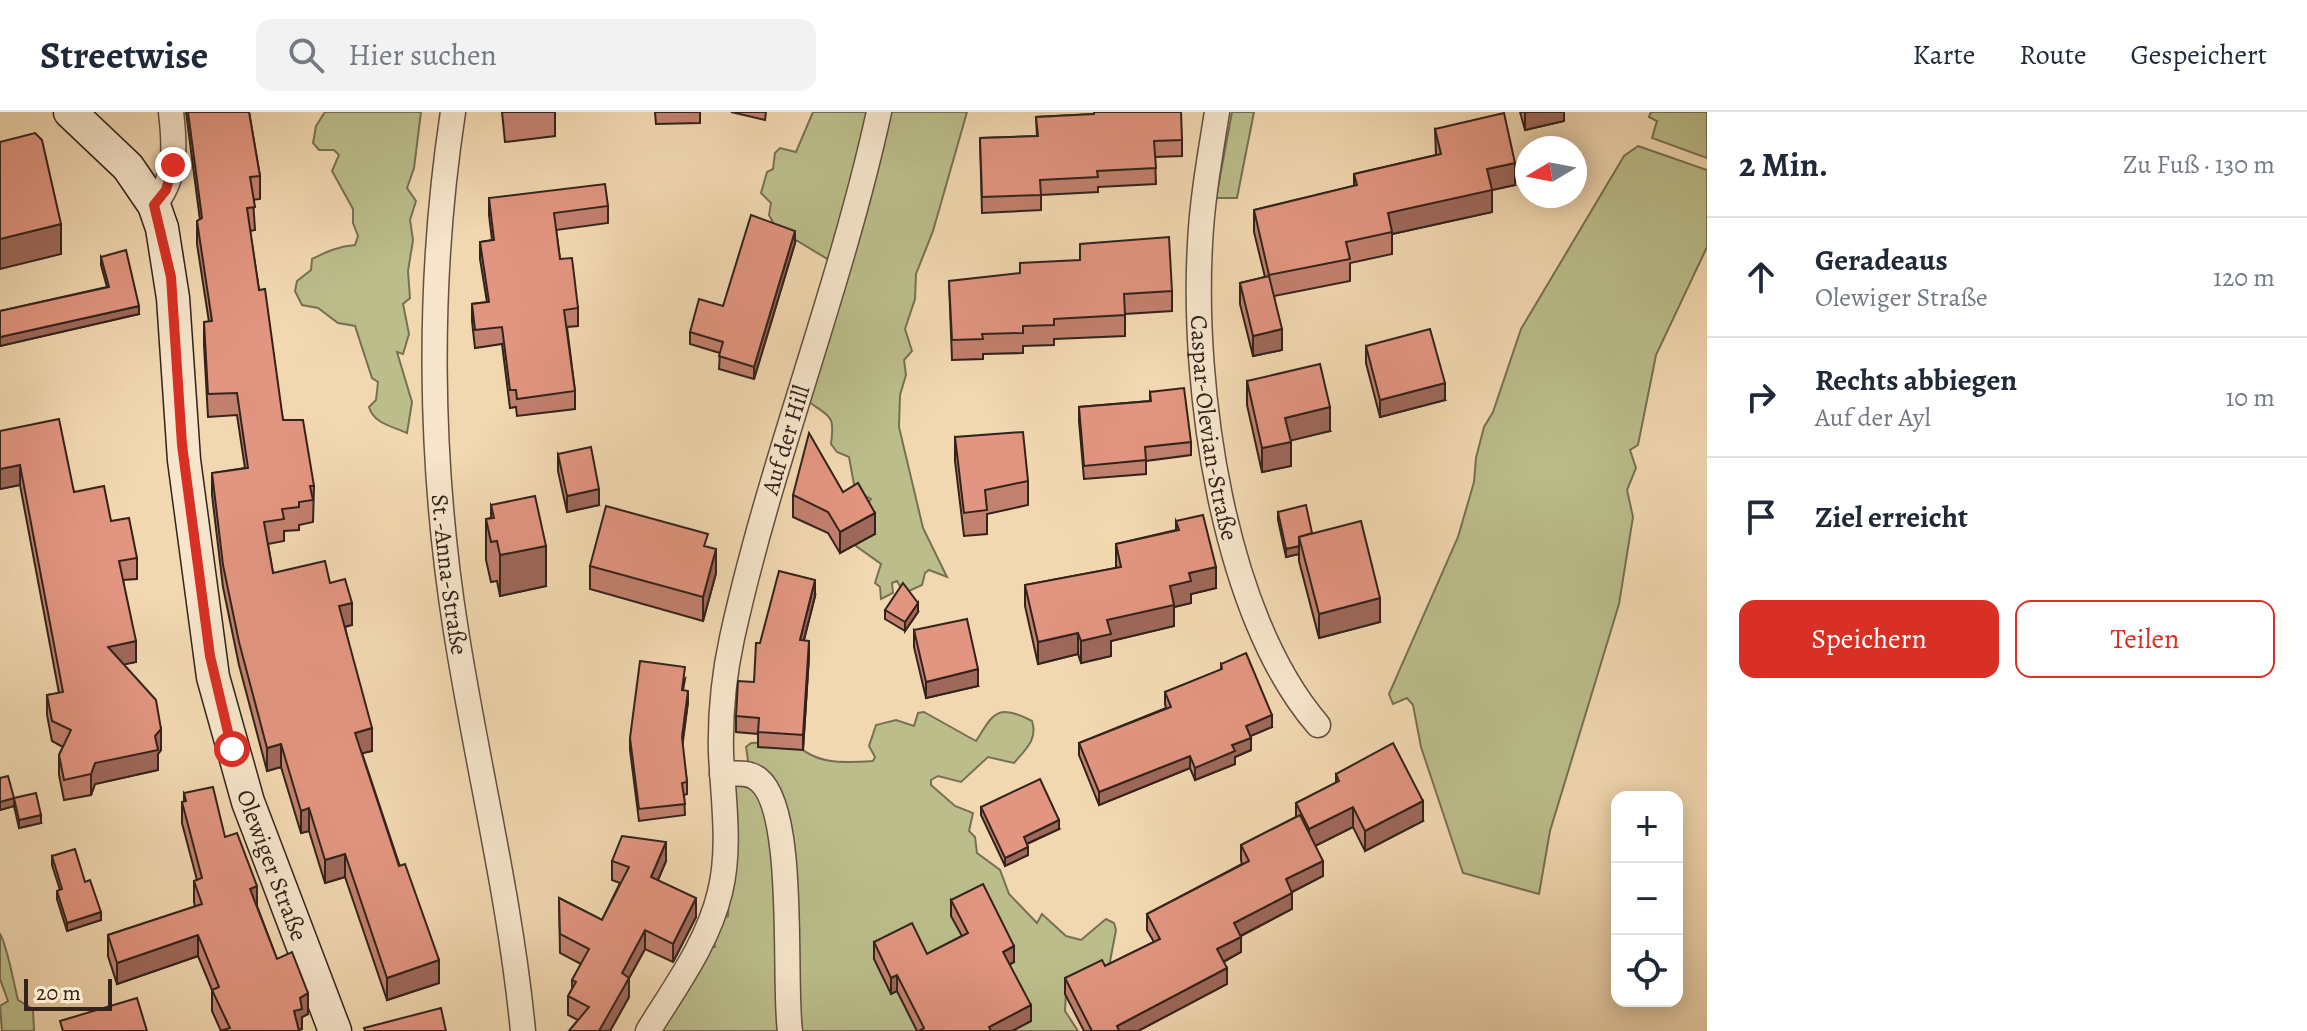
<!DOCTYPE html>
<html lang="de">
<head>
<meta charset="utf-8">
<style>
	body { margin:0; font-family:Alegreya,serif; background:#f2f2f3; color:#1f2937 }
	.controls { position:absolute; right:24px; bottom:24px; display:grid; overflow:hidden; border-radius:16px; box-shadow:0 4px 20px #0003 }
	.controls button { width:72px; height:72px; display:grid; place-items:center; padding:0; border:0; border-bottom:2px solid #e0e1e3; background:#fff; color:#1f2937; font:40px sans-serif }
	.compass { position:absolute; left:1515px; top:24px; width:72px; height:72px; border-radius:50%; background:#fff; box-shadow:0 4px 20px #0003; rotate:260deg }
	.scale { position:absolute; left:24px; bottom:20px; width:88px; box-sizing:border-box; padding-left:8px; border:4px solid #33231c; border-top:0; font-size:22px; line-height:28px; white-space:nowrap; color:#33231c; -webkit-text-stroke:6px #f7e6cc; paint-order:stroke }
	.stop { position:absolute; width:24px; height:24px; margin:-18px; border:6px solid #d93025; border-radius:50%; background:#fff }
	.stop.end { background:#d93025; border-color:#fff; box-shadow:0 2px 8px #0008 }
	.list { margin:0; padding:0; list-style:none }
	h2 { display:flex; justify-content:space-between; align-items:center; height:104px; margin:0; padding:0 32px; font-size:34px }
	h2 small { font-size:26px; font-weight:400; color:#747a83 }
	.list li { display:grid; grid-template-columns:52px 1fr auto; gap:24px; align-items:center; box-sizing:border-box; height:120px; padding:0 32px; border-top:2px solid #e0e1e3 }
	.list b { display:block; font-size:30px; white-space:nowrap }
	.list p { margin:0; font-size:26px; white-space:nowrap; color:#747a83 }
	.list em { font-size:26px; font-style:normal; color:#747a83 }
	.actions { display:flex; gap:16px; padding:24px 32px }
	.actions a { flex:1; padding:18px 0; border:2px solid #d93025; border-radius:16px; text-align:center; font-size:28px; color:#d93025 }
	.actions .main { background:#d93025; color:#fff }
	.icon { flex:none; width:44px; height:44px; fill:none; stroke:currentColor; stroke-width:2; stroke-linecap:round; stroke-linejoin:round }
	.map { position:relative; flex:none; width:1707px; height:919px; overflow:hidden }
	header { display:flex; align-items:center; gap:48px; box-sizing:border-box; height:112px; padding:0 40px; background:#fff; border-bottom:2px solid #e0e1e3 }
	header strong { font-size:38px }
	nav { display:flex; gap:44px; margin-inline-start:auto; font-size:28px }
	.search { width:560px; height:72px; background:#f2f2f3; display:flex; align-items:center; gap:20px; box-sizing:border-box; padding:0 28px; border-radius:16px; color:#747a83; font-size:30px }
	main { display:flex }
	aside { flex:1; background:#fff }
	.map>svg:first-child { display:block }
	.green { fill:#bbbe8b; stroke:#777054; stroke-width:2 }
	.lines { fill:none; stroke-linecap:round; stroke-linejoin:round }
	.street-casing { stroke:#635041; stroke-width:27 }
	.secondary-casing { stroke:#33231c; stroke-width:35 }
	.street { stroke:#f7e6cc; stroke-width:24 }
	.secondary { stroke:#f7e6cc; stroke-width:32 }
	.wall { fill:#c2806e; stroke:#33231c; stroke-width:2 }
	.shaded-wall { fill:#9e685a; stroke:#33231c; stroke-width:2 }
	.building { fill:#e29580; stroke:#33231c; stroke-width:2 }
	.route { stroke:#d93025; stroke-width:10 }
	.labels { text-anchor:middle; stroke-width:7; stroke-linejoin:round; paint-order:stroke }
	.street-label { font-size:24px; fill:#33231c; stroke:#f7e6cc }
</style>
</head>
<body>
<header>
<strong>Streetwise</strong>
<div class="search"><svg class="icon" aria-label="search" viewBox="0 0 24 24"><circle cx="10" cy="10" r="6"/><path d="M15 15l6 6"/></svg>Hier suchen</div>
<nav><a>Karte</a><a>Route</a><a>Gespeichert</a></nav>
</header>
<main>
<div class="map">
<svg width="1707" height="919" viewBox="0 0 1707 919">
	<rect width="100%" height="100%" fill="#f2d8b1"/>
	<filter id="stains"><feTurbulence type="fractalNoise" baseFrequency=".0025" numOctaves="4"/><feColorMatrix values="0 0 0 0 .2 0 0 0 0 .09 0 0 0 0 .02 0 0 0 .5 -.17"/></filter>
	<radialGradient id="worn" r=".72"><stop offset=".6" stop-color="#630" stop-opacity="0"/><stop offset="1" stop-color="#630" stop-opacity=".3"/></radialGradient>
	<g class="green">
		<path d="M325 0H421L414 56 407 76 416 89 410 108 413 128 408 159 410 186 403 192 409 222 403 242 397 240 412 290 407 321C392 314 374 312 369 295L376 288 378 270 372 266 355 214 338 211 318 196 302 193 295 179 297 169 311 158 312 147C326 140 339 134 355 133L358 124 353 111V97L332 59 339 43 334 38H319L313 31 316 14Z"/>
		<path d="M813 0H967L933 119 916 162 915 187 905 217 912 239 904 248 906 263 900 283 899 315 923 416 947 465 929 458 925 461 922 473 909 479 901 476 897 469 892 471 893 481 881 487 880 475 875 471 881 452 856 434 865 395 871 387 855 378 849 345 837 340 831 332C835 303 831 306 809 290L839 154 776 116 769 103 771 91 761 81 767 60 773 57 775 41 780 36 796 40Z"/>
		<polygon points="1232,0 1254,0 1237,86 1216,86"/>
		<polygon points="1651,0 1707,0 1707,46 1652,26 1657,9 1649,5"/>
		<polygon points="1638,34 1707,58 1707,135 1656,243 1638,333 1630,338 1636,356 1627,378 1633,405 1619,492 1550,719 1539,782 1463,761 1421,635 1413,593 1407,586 1393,592 1389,582 1458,425 1474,370 1476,346 1484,315 1493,300 1521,217 1624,44"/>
		<path d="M924 600 976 629C992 605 995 589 1032 609 1038 627 1026 637 1014 651L988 645 961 670 938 664 931 668V673L955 694 973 701 969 719 975 725 977 741 1000 758 1009 782 1037 811 1042 802 1066 824 1081 828 1106 807 1114 811 1116 818 1108 860 1066 881 1065 899 1078 919H652L706 836 715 835 713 826 720 808 728 804 731 676 749 655 746 635 751 631 793 629C814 653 843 651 873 649L875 645 869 634 876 613 896 608 914 614 918 601Z"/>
		<path d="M0 822C7 832 14 873 18 888L33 897 34 919H2L0 894 8 889 0 867Z"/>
	</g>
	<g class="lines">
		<defs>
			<g id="street">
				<path id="s1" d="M453 0C427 170 429 349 456 519 477 653 510 784 523 919"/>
				<path id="s2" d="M1217 0C1210 44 1202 88 1200 132 1192 274 1222 502 1318 613"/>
				<path d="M154 93C177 66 175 34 171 0"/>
				<path d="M722 662C734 662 749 659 759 668 797 699 783 870 790 919"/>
				<path id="s3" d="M648 919C675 875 708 831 720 780 731 736 723 686 721 641 720 602 724 563 732 526 771 348 840 178 879 0"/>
			</g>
			<g id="secondary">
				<path id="s4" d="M70 0 128 55 154 93 162 116 173 186 184 348 213 565 248 690 335 919"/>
			</g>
		</defs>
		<use href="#street" class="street-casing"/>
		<use href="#secondary" class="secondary-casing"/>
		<use href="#street" class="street"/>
		<use href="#secondary" class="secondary"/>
	</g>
	<g class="wall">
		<polygon points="186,0 249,0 260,64 260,87 253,88 255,118 250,119 259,178 283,308 314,374 313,410 299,413 299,418 284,419 284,429 268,432 273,461 330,471 352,513 345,515 372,639 362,641 439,871 387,888 345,765 325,771 309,719 301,721 281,655 267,659 239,553 223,475 212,383 212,361 245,356 237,303 208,305 204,233 204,210 209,210 197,132 197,109 200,108"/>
		<polygon points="502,0 555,0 555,24 505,30"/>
		<polygon points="655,0 700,0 700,11 656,12"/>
		<polygon points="731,0 766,0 765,8"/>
		<polygon points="1094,0 1182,28 1182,44 1155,45 1156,72 1098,75 1098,80 1041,83 1041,98 982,101 980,26 1037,24 1036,5 1094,2"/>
		<polygon points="1520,0 1564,0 1564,9 1525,18"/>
		<polygon points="1435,17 1515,73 1492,78 1492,100 1392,122 1392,142 1350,151 1350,169 1274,184 1282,238 1253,244 1240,192 1240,171 1265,165 1254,120 1254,98 1354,74 1354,62 1436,43"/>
		<polygon points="489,86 608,94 608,111 556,118 560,147 578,196 578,214 567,215 575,279 575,297 517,304 516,295 510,296 502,232 475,236 472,209 472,192 487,190 480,147 480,130 492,128 489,103"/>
		<polygon points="795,131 754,267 719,257 720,241 690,232 690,220 723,194"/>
		<polygon points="101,145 139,202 0,234 0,199 107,175 101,153"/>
		<polygon points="949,169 1172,179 1172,199 1125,202 1125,224 1054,227 1054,233 1023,234 1023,241 983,242 983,247 952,248"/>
		<polygon points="1366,234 1445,288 1380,305 1366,251"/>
		<polygon points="1247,269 1330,319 1290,328 1291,354 1262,360 1247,293"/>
		<polygon points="1150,280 1191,330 1191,343 1146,349 1146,362 1084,367 1079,309 1079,295 1150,289"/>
		<polygon points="0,319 111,409 137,446 137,467 123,468 136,550 123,552 161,638 158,642 158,658 95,672 91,683 64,688 59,663 59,643 63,635 52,629 47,603 47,583 59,581 20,373 0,377"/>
		<polygon points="955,325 1028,369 1028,393 987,402 987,422 964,424 955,349"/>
		<polygon points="558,342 599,393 567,400 558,359"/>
		<polygon points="843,380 875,422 840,441 828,421 793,405 793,383"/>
		<polygon points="491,393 546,474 500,484 497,469 491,470 486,448 486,407 491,406"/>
		<polygon points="1278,400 1312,421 1380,510 1319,526 1299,449 1299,442 1286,445 1278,408"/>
		<polygon points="1176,409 1216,476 1191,482 1191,491 1174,495 1174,514 1111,529 1111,544 1081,551 1078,542 1038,552 1025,494 1025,473 1116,456 1116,432 1176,418"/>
		<polygon points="708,435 716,461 703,509 590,477 590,454"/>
		<polygon points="815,484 804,528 809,544 803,638 758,635 758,622 736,620 736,604 754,570 760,531"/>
		<polygon points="885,498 918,500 905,519 885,507"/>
		<polygon points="914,518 978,574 926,586 914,535"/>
		<polygon points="1221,552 1272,615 1250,624 1251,638 1235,645 1235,652 1195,668 1190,656 1099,693 1079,643 1079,631 1166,596 1165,592 1165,580 1221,558"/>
		<polygon points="685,567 683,578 688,590 682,632 687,670 687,682 684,683 685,703 639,709 630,638 630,626"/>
		<polygon points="1336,662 1423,709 1365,739 1353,715 1315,734 1323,764 1292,780 1292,797 1241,824 1241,840 1224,850 1227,872 1138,919 1084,919 1065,882 1065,866 1105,854 1154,830 1147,818 1147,802 1242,752 1241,748 1241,733 1296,705 1296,691 1336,671"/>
		<polygon points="0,666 14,686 41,711 19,716 14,694 0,698"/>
		<polygon points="184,681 225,725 257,794 277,847 308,902 302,905 302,917 221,919 212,899 212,878 198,844 117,872 108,844 108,823 195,795 194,790 194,769 197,768 182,711 182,690 184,690"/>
		<polygon points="981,695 1059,717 1027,732 1028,743 1005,754 981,703"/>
		<polygon points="52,744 85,770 101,808 67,819 57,787 57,779 60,778 52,753"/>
		<polygon points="612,749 666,749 658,768 696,805 673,850 645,837 629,866 629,885 610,919 569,919 578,908 568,903 568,884 572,877 572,868 581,852 560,841 559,786 602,808 620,771 612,768"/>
		<polygon points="951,788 1014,850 1009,853 1031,909 1012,919 917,919 897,879 891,882 874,847 874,830 927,842 962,824 951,804"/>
	</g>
	<g class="shaded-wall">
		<polygon points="1525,0 1564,0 1564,9 1525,18"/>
		<polygon points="1515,51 1515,73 1492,78 1492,100 1392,122 1388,101 1487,57"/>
		<polygon points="61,112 61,142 0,157 0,127"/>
		<polygon points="795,119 795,131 754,267 754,255"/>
		<polygon points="139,194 139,202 0,234 0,225"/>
		<polygon points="1282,217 1282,238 1253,244 1253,224"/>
		<polygon points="1445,271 1445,288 1380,305 1380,288"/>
		<polygon points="1330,295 1330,319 1285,330 1285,306"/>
		<polygon points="1291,330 1291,354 1262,360 1262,336"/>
		<polygon points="20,353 20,373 0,377 0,357"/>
		<polygon points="599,377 599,393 567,400 567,384"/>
		<polygon points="875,401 875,422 840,441 840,420"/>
		<polygon points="546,434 546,474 500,484 500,443"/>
		<polygon points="1299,434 1299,442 1286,445 1286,437"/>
		<polygon points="716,437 716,461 703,509 703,485"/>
		<polygon points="1216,455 1216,476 1191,482 1191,491 1174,495 1174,514 1111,529 1111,544 1081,551 1081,529 1107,508 1170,474 1189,461"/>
		<polygon points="815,468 815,484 800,543 800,528"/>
		<polygon points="1380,486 1380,510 1319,526 1319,502"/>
		<polygon points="352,491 352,513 339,516 339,494"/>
		<polygon points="918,491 918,500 905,519 905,510"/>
		<polygon points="1078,521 1078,542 1038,552 1038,530"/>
		<polygon points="136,529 136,550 108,556 108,535"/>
		<polygon points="809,529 809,544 803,638 803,623"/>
		<polygon points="978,557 978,574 926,586 926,570"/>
		<polygon points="688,579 688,590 682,637 682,625"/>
		<polygon points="1272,603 1272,615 1246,626 1246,614"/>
		<polygon points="372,616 372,639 355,643 355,621"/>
		<polygon points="161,617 161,638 158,642 158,658 95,672 91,683 91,662 95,651 155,624"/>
		<polygon points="1251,626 1251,638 1235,645 1235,652 1195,668 1195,656 1232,633"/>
		<polygon points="281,632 281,655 267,659 267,636"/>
		<polygon points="1190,644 1190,656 1099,693 1099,680"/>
		<polygon points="14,686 14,694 0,698 0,690"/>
		<polygon points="1423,689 1423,709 1365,739 1365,719"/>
		<polygon points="1353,695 1353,715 1309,737 1309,717"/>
		<polygon points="309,696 309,719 301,721 301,699"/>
		<polygon points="41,703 41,711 19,716 19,708"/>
		<polygon points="1059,708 1059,717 1024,733 1024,725"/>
		<polygon points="666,730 666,749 651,784 651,765"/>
		<polygon points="1028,735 1028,743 1005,754 1005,746"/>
		<polygon points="345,742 345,765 325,771 325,748"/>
		<polygon points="1323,749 1323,764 1286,783 1286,767"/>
		<polygon points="257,774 257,794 250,797 250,777"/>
		<polygon points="1292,781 1292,797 1234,827 1234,811"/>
		<polygon points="696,786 696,805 673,850 673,832"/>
		<polygon points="101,800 101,808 67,819 67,811"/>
		<polygon points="645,818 645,837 629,866 629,885 610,919 599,919 622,861"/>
		<polygon points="198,823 198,844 117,872 117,851"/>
		<polygon points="1241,825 1241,840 1217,853 1217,837"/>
		<polygon points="1014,834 1014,850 1003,856 1003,840"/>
		<polygon points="439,848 439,871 387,888 387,866"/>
		<polygon points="1227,856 1227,872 1138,919 1117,919 1117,914"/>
		<polygon points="897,863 897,879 891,882 891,866"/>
		<polygon points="308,881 308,902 302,905 302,917 297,919 294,899 300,886"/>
		<polygon points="1031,893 1031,909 1012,919 989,919 989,915"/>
	</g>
	<g class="building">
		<polygon points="188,0 249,0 260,64 250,65 255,95 247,96 259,178 265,177 283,308 303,308 314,374 310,374 313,388 299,390 299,395 282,397 284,407 264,410 273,461 325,449 330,471 345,467 352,491 339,494 372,616 355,621 399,754 405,752 439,848 387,866 345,742 325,748 309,696 301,699 281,632 267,636 239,530 223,453 212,361 248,356 237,281 208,282 204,210 212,209 197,109 202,106"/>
		<polygon points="1094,0 1181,0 1182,28 1154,29 1156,56 1097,59 1098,65 1040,68 1041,83 982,85 980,26 1038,24 1036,5 1094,2"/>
		<polygon points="1504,1 1515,51 1487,57 1492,78 1388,101 1392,120 1346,130 1350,147 1269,163 1254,98 1357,73 1354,62 1441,42 1435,17"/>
		<polygon points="35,21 42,28 61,112 0,127 0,30"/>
		<polygon points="605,72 608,94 554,101 560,147 572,146 578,196 564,198 575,279 517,287 516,278 510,278 502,215 475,218 472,192 489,190 480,130 494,128 489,86"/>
		<polygon points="751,103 795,119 754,255 719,244 723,230 690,220 699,187 723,194"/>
		<polygon points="1169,125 1172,179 1124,182 1125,203 1054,207 1054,213 1023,214 1023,221 982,222 983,227 952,228 949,169 1020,161 1020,151 1080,148 1080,132"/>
		<polygon points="126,138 139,194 0,225 0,199 109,175 101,145"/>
		<polygon points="1269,164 1282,217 1253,224 1240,171"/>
		<polygon points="1430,217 1445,271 1380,288 1366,234"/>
		<polygon points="1320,252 1330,295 1285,306 1291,330 1262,336 1247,269"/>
		<polygon points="1184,276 1191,330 1145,335 1146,348 1084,354 1079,295 1151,289 1150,280"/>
		<polygon points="59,307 74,380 104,374 111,409 129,406 137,446 119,449 136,529 108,535 156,588 161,617 155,624 158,638 95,651 91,662 64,668 59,643 71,618 52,609 47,583 63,580 20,353 0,357 0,319"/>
		<polygon points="1023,320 1028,369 985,378 987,398 964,401 955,325"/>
		<polygon points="809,321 843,380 858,371 875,401 840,420 828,400 793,383"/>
		<polygon points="591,335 599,377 567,384 558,342"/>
		<polygon points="535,384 546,434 500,443 497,429 491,430 486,407 494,406 491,393"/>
		<polygon points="1306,393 1312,421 1299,425 1299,434 1286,437 1278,400"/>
		<polygon points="606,394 708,422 704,434 716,437 703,485 590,454"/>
		<polygon points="1203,403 1216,455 1189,461 1191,469 1170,474 1174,493 1107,508 1111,522 1081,529 1078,521 1038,530 1025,473 1121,455 1116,432 1179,418 1176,409"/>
		<polygon points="1361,409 1380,486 1319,502 1299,425"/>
		<polygon points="779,459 815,468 800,528 809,529 803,623 758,620 759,606 736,604 738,569 754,570 756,531 760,531"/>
		<polygon points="903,471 918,491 905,510 885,498"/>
		<polygon points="967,507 978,557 926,570 914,518"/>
		<polygon points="1246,541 1272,603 1246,614 1251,626 1232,633 1235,639 1195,656 1190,644 1099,680 1079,631 1171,595 1165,580 1222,557 1221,552"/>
		<polygon points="640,549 685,555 682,578 688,579 682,625 687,670 682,671 685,692 639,697 630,626"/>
		<polygon points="1393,631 1423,689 1365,719 1353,695 1309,717 1296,691 1339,669 1336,662"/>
		<polygon points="8,664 14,686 0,690 0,666"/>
		<polygon points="1040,667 1059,708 1024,725 1028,735 1005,746 981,695"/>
		<polygon points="213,675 225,725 237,721 257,774 250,777 277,847 292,840 308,881 300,886 302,897 294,899 299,919 220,919 230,916 212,878 219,875 198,823 117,851 108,823 202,792 194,769 202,766 182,690 186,689 184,681"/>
		<polygon points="36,681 41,703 19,708 14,686"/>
		<polygon points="1300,703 1323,749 1286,767 1292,781 1234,811 1241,825 1217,837 1227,856 1117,914 1119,919 1092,919 1065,866 1102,848 1105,854 1160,827 1147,802 1249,749 1241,733"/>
		<polygon points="622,724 666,730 651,765 696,786 673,832 645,818 622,861 629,866 599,919 569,919 589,895 568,884 576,870 572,868 589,837 560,822 559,786 602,808 629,755 612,749"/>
		<polygon points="75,737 85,770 90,768 101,800 67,811 57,779 62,777 52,744"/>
		<polygon points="983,772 1014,834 1003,840 1031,893 989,915 991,919 919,919 924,916 897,863 891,866 874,830 912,811 927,842 968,821 951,788"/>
		<polygon points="137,886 147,919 63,919 60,909"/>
		<polygon points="441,896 446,919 365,919 364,916"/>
	</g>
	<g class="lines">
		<polyline class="route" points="173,53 166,78 154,93 171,165 182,333 210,544 232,637"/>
	</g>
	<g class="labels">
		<g class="street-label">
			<text dy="8" stroke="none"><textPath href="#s2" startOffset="318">Caspar-Olevian-Straße</textPath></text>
			<text dy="8" stroke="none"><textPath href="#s3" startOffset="618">Auf der Hill</textPath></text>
			<text dy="8" stroke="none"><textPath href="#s1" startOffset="464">St.-Anna-Straße</textPath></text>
			<text dy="8" stroke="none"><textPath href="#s4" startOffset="800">Olewiger Straße</textPath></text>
		</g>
	</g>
	<rect width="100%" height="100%" filter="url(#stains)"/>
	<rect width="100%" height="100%" fill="url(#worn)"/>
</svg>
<div class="controls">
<button>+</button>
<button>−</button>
<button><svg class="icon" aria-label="locate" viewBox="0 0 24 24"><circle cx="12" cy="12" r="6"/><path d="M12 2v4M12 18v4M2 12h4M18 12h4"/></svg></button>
</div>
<svg class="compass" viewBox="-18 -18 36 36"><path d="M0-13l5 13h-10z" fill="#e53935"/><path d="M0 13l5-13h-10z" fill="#747a83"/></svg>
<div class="scale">20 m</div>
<div class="stop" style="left:232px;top:637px"></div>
<div class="stop end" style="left:173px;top:53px"></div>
</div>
<aside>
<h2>2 Min.<small>Zu Fuß · 130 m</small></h2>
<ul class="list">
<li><svg class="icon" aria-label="ahead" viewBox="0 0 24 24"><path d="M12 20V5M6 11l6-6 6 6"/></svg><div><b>Geradeaus</b><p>Olewiger Straße</p></div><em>120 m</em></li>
<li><svg class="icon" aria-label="right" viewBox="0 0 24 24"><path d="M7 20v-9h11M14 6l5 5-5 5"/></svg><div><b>Rechts abbiegen</b><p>Auf der Ayl</p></div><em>10 m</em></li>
<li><svg class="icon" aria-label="arrive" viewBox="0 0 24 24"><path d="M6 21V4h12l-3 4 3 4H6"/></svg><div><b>Ziel erreicht</b></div></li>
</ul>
<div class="actions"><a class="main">Speichern</a><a>Teilen</a></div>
</aside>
</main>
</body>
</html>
